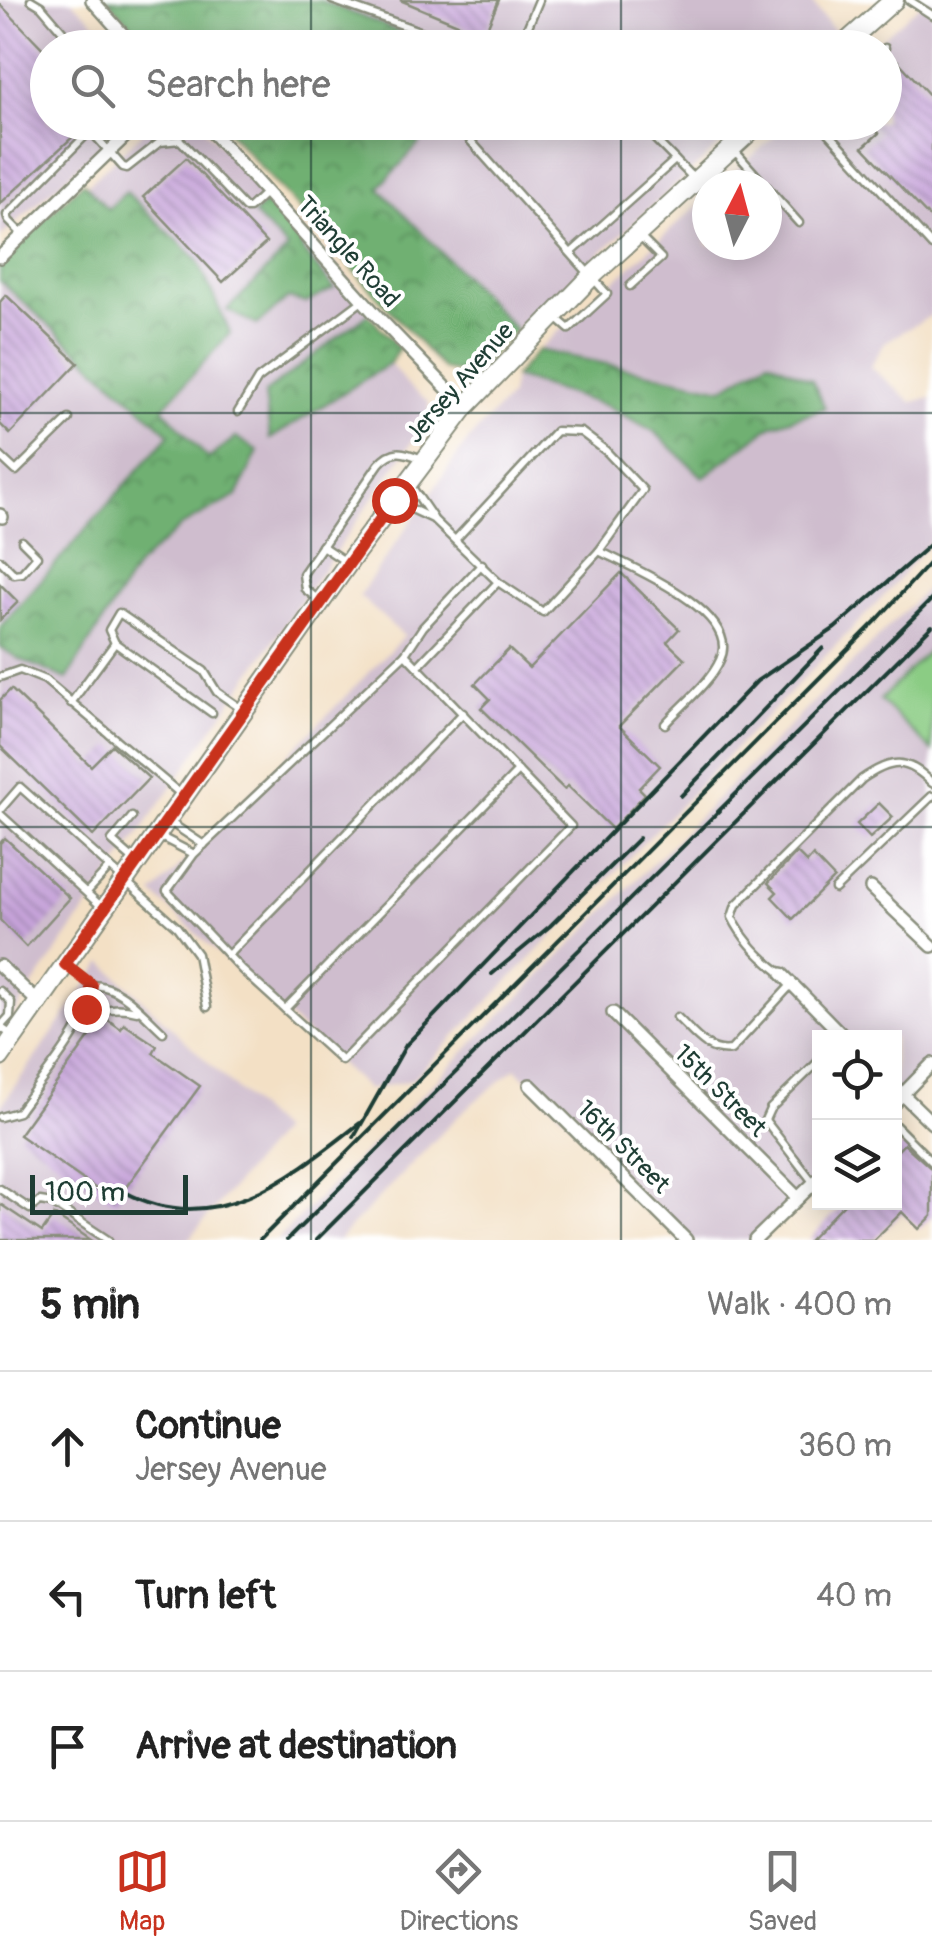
<!DOCTYPE html>
<html lang="en">
<head>
<meta charset="utf-8">
<style>
	body { margin:0; font-family:Pangolin,sans-serif; background:#f6f6f6; color:#222 }
	.controls { position:absolute; right:30px; bottom:30px; display:grid; overflow:hidden; border-radius:0px; box-shadow:0 5px 25px #0003 }
	.controls button { width:90px; height:90px; display:grid; place-items:center; padding:0; border:0; border-bottom:2px solid #e0e0e0; background:#fff; color:#222; font:50px sans-serif }
	.compass { position:absolute; left:692px; top:170px; width:90px; height:90px; border-radius:50%; background:#fff; box-shadow:0 5px 25px #0003; rotate:6deg }
	.scale { position:absolute; left:30px; bottom:25px; width:158px; box-sizing:border-box; padding-left:10px; border:5px solid #1f3d34; border-top:0; font-size:28px; line-height:35px; white-space:nowrap; color:#1f3d34; -webkit-text-stroke:8px #fff; paint-order:stroke }
	.stop { position:absolute; width:30px; height:30px; margin:-22px; border:8px solid #c8321e; border-radius:50%; background:#fff }
	.stop.end { background:#c8321e; border-color:#fff; box-shadow:0 2px 10px #0008 }
	.list { margin:0; padding:0; list-style:none }
	h2 { display:flex; justify-content:space-between; align-items:center; height:130px; margin:0; padding:0 40px; font-size:42px }
	h2 small { font-size:32px; font-weight:400; color:#767676 }
	.list li { display:grid; grid-template-columns:65px 1fr auto; gap:30px; align-items:center; box-sizing:border-box; height:150px; padding:0 40px; border-top:2px solid #e0e0e0 }
	.list b { display:block; font-size:38px; white-space:nowrap }
	.list p { margin:0; font-size:32px; white-space:nowrap; color:#767676 }
	.list em { font-size:32px; font-style:normal; color:#767676 }
	.icon { flex:none; width:55px; height:55px; fill:none; stroke:currentColor; stroke-width:2; stroke-linecap:round; stroke-linejoin:round }
	.map { position:relative; flex:none; width:932px; height:1240px; overflow:hidden }
	.search { position:absolute; background:#fff; box-shadow:0 5px 25px #0003; left:30px; right:30px; top:30px; height:110px; display:flex; align-items:center; gap:25px; box-sizing:border-box; padding:0 35px; border-radius:55px; color:#767676; font-size:38px }
	.sheet { height:580px; background:#fff }
	nav { display:flex; justify-content:space-around; align-items:center; box-sizing:border-box; height:140px; border-top:2px solid #e0e0e0; background:#fff; font-size:28px; color:#767676 }
	nav a { display:grid; justify-items:center; gap:5px }
	nav .on { color:#c8321e }
	.map>svg:first-child { display:block }
	.industrial { fill:#cfbdce }
	.forest { fill:url(#forest-crowns); stroke:#487653; stroke-width:2.5 }
	.park { fill:#8bcc84; stroke:#55845c; stroke-width:2.5 }
	.building { fill:url(#building-back-hatch) }
	.lines { fill:none; stroke-linecap:round; stroke-linejoin:round }
	.lane-casing { stroke:#898e7c; stroke-width:11 }
	.street-casing { stroke:#898e7c; stroke-width:16 }
	.secondary-casing { stroke:#898e7c; stroke-width:22 }
	.lane { stroke:#fff; stroke-width:6 }
	.street { stroke:#fff; stroke-width:11 }
	.secondary { stroke:#fff; stroke-width:18 }
	.rail { stroke:#1f3d34; stroke-width:4 }
	.route { stroke:#c8321e; stroke-width:12 }
	.grid { fill:none; stroke:#1f3d34; stroke-width:2.5; stroke-opacity:0.55 }
	.labels { text-anchor:middle; stroke-width:8; stroke-linejoin:round; paint-order:stroke }
	.street-label { font-size:25px; fill:#1f3d34; stroke:#fff }
</style>
</head>
<body>
<div class="map">
<svg width="932" height="1240" viewBox="0 0 932 1240">
	<defs>
		<pattern id="forest-crowns" width="20" height="18" patternUnits="userSpaceOnUse" patternTransform="scale(2.5)"><rect width="20" height="18" fill="#70b072"/><path d="M2 6a3 3 0 1 1 6 0M12 15a3 3 0 1 1 6 0" fill="none" stroke="#5b905e"/></pattern>
		<pattern id="building-back-hatch" width="6" height="6" patternUnits="userSpaceOnUse" patternTransform="scale(2.5)"><rect width="6" height="6" fill="#c6a3d9"/><path d="M-1 5l2 2M0 0l6 6M5-1l2 2" fill="none" stroke="#a086b1"/></pattern>
	</defs>
	<rect width="100%" height="100%" fill="#fff"/>
	<filter id="ink" filterUnits="userSpaceOnUse"><feTurbulence type="fractalNoise" baseFrequency=".01" numOctaves="2"/><feDisplacementMap in="SourceGraphic" scale="20" xChannelSelector="R" yChannelSelector="G"/><feConvolveMatrix kernelMatrix="1 2 1 2 8 2 1 2 1" color-interpolation-filters="sRGB"/></filter>
	<filter id="wash" filterUnits="userSpaceOnUse"><feTurbulence type="fractalNoise" baseFrequency=".0048" numOctaves="4" result="noise"/><feDisplacementMap in="SourceGraphic" scale="40" xChannelSelector="R" yChannelSelector="G"/><feGaussianBlur stdDeviation="2.25" result="paint"/><feColorMatrix in="noise" values="0 0 0 0 0 0 0 0 0 0 0 0 0 0 0 0 0 1.4 0 .05"/><feComposite in="paint" operator="in"/></filter>
	<g filter="url(#wash)">
		<rect width="100%" height="100%" fill="#f3e0c5"/>
		<g class="industrial">
			<polygon points="0,0 72,0 120,47 48,48 48,122 126,123 0,237"/>
			<polygon points="251,0 810,0 839,37 827,48 400,47 403,33"/>
			<polygon points="925,0 932,0 932,315 885,342 870,367 912,402 932,398 932,540 884,596 412,1080 368,1090 153,894 404,636 359,596 469,439 510,396 514,377 607,406 655,432 703,477 772,425 825,408 538,350 707,197 707,245 767,245 767,185 720,185 789,123 884,122 884,48 872,47"/>
			<polygon points="153,123 199,123 376,307 265,393 271,439 390,363 407,385 428,402 430,416 0,1034 0,647 19,659 67,679 137,566 181,526 237,496 162,408 230,333 197,258 127,193 108,209 86,186"/>
			<polygon points="438,123 744,123 516,330 379,188"/>
			<polygon points="0,281 170,434 0,627"/>
			<polygon points="932,583 932,647 880,700 932,751 932,1061 895,1104 894,1038 820,1038 819,1180 760,1240 688,1240 516,1068 463,1111 338,1240 277,1240"/>
			<polygon points="103,962 280,1131 188,1240 0,1240 0,1107"/>
		</g>
		<g class="forest">
			<polygon points="108,0 321,1 404,33 400,47 152,47"/>
			<polygon points="221,123 438,123 379,188 516,330 470,376 443,369"/>
			<polygon points="83,182 108,209 126,192 197,259 230,333 163,408 208,459 236,437 258,451 237,496 181,526 137,566 67,679 19,659 0,647 0,627 170,434 0,281 0,261"/>
			<polygon points="264,203 296,232 303,251 334,288 306,303 288,298 257,325 227,310 288,249 254,215"/>
			<polygon points="368,314 399,348 390,363 270,439 265,393"/>
			<polygon points="538,350 723,388 769,360 812,380 825,408 772,425 703,477 655,432 607,406 514,377"/>
		</g>
		<polygon class="park" points="932,647 932,751 880,700"/>
		<g id="blocks">
			<g class="building">
				<polygon points="400,0 499,0 484,35"/>
				<polygon points="0,4 48,54 48,122 89,122 0,204"/>
				<polygon points="898,61 932,98 932,220 863,147 879,133 870,122 884,122 884,74"/>
				<polygon points="186,158 266,243 223,282 143,197"/>
				<polygon points="6,295 78,363 10,434 0,424 0,302"/>
				<polygon points="621,573 679,629 667,642 685,659 619,726 660,766 639,788 645,794 612,829 568,786 564,789 481,708 490,699 475,684 509,649 529,668"/>
				<polygon points="0,584 18,602 0,620"/>
				<polygon points="11,689 91,766 112,745 149,778 93,836 0,746 0,700"/>
				<polygon points="879,803 893,817 870,838 857,824"/>
				<polygon points="5,838 70,898 26,947 0,920 0,843"/>
				<polygon points="797,853 807,863 813,856 834,878 793,919 772,897 777,892 768,883"/>
				<polygon points="104,1017 121,1029 124,1024 157,1046 153,1053 200,1086 115,1202 19,1135"/>
				<polygon points="904,1144 932,1169 932,1216 919,1229 902,1212 874,1240 809,1240 846,1202 894,1202 894,1154"/>
				<polygon points="0,1204 42,1232 54,1215 91,1240 0,1240"/>
			</g>
		</g>
	</g>
	<g filter="url(#ink)">
		<use href="#blocks" fill-opacity="0" stroke="#898e7c" stroke-width="2.5"/>
		<g class="lines">
			<defs>
				<g id="lane">
					<polyline points="31,0 41,6 77,48"/>
					<polyline points="332,0 467,48"/>
					<polyline points="909,0 932,15"/>
					<polyline points="519,48 539,0"/>
					<polyline points="884,49 885,48"/>
					<polyline points="482,122 469,139 607,294 569,329 555,317"/>
					<polyline points="638,122 695,180"/>
					<polyline points="819,122 932,246"/>
					<polyline points="91,131 123,167 127,168 160,142 180,140 245,208 249,208 266,192"/>
					<polyline points="733,149 765,185"/>
					<polyline points="767,187 799,223"/>
					<polyline points="23,235 9,221 7,215 99,122"/>
					<polyline points="571,253 675,160"/>
					<polyline points="630,286 661,258 638,235"/>
					<polyline points="238,412 258,379 362,301"/>
					<polyline points="0,456 16,471 69,419"/>
					<polyline points="409,483 433,518"/>
					<path d="M399 503 433 519 498 582 543 612 599 551C631 567 743 613 720 660 710 683 682 705 665 724"/>
					<polyline points="456,539 556,431 581,432 606,451 643,490 599,551"/>
					<polyline points="322,546 346,562"/>
					<polyline points="0,560 14,574 22,573 37,556 22,541"/>
					<path d="M320 601 305 589 303 574 379 464C393 448 403 451 422 459"/>
					<polyline points="405,654 423,627 482,564"/>
					<polyline points="418,666 498,582"/>
					<polyline points="0,677 20,670 45,680 183,796"/>
					<polyline points="71,703 115,643"/>
					<polyline points="212,713 115,643 109,630 119,613 204,671 217,692 243,710"/>
					<polyline points="0,810 20,787 177,927 197,954 207,1007"/>
					<polyline points="0,814 103,908"/>
					<polyline points="132,817 112,841 136,862"/>
					<polyline points="168,821 204,845"/>
					<polyline points="157,835 194,854 405,654 571,826 342,1061 242,970 167,891 194,854"/>
					<polyline points="835,889 932,796"/>
					<polyline points="87,892 110,867"/>
					<polyline points="228,955 463,713"/>
					<path d="M781 973C761 958 743 940 732 917L736 905 862 779C891 759 907 757 932 783"/>
					<path d="M92 985C121 985 143 1014 163 1032"/>
					<polyline points="0,991 11,1002 10,1016 0,1027 12,1035"/>
					<polyline points="285,1009 518,771"/>
					<path d="M677 1017C693 1032 707 1054 731 1050L791 985"/>
					<path d="M83 1019C100 1008 117 1006 137 1011"/>
					<path d="M0 1117 18 1112C40 1080 91 1025 92 985L68 966"/>
					<polyline points="894,1124 932,1162"/>
					<polyline points="813,1182 765,1120 770,1109 820,1060"/>
					<polyline points="0,1189 30,1209 40,1201 52,1203 108,1240"/>
				</g>
				<g id="street">
					<polyline points="92,0 135,48"/>
					<polyline points="203,122 378,317 465,407"/>
					<polyline points="0,257 140,122"/>
					<polyline points="0,515 2,517"/>
					<polyline points="871,888 932,946"/>
					<polyline points="0,966 38,1002"/>
					<polyline points="782,974 845,1038"/>
					<polyline points="613,1013 798,1198"/>
					<polyline points="530,1085 686,1240"/>
					<polyline points="894,1086 932,1123"/>
					<polyline points="894,1103 932,1064"/>
					<polyline points="755,1240 820,1177"/>
				</g>
				<g id="secondary">
					<polyline points="840,48 894,0"/>
					<polyline points="0,1057 356,552 465,407 592,276 760,122"/>
				</g>
			</defs>
			<use href="#lane" class="lane-casing"/>
			<use href="#street" class="street-casing"/>
			<use href="#secondary" class="secondary-casing"/>
			<use href="#lane" class="lane"/>
			<use href="#street" class="street"/>
			<use href="#secondary" class="secondary"/>
			<g class="rail">
				<polyline points="681,796 823,648"/>
				<polyline points="492,974 550,926 639,838"/>
				<polyline points="354,1137 406,1045 757,681 835,628 932,543"/>
				<path d="M125 1192C214 1240 291 1177 360 1123"/>
				<polyline points="260,1240 877,620 932,560"/>
				<polyline points="287,1240 932,599"/>
				<polyline points="316,1240 932,626"/>
			</g>
		</g>
	</g>
	<g class="lines" filter="url(#ink)">
		<polyline class="route" points="86,1009 92,985 65,964 394,500"/>
	</g>
	<path class="grid" d="M311 0V48M621 0V48M311 122V1240M621 122V1240M0 413H932M0 827H932"/>
	<g class="labels">
		<g class="street-label">
			<text transform="translate(349 251) rotate(48)" y="9">Triangle Road</text>
			<text transform="translate(459 382) rotate(-49)" y="9">Jersey Avenue</text>
			<text transform="translate(721 1090) rotate(45)" y="9">15th Street</text>
			<text transform="translate(624 1146) rotate(45)" y="9">16th Street</text>
		</g>
	</g>
</svg>
<div class="controls">
<button><svg class="icon" aria-label="locate" viewBox="0 0 24 24"><circle cx="12" cy="12" r="6"/><path d="M12 2v4M12 18v4M2 12h4M18 12h4"/></svg></button>
<button><svg class="icon" aria-label="layers" viewBox="0 0 24 24"><path d="M12 4l9 5-9 5-9-5zM3 14l9 5 9-5"/></svg></button>
</div>
<svg class="compass" viewBox="-18 -18 36 36"><path d="M0-13l5 13h-10z" fill="#e53935"/><path d="M0 13l5-13h-10z" fill="#767676"/></svg>
<div class="scale">100 m</div>
<div class="stop" style="left:394px;top:500px"></div>
<div class="stop end" style="left:86px;top:1009px"></div>
<div class="search"><svg class="icon" aria-label="search" viewBox="0 0 24 24"><circle cx="10" cy="10" r="6"/><path d="M15 15l6 6"/></svg>Search here</div>
</div>
<section class="sheet">
<h2>5 min<small>Walk · 400 m</small></h2>
<ul class="list">
<li><svg class="icon" aria-label="ahead" viewBox="0 0 24 24"><path d="M12 20V5M6 11l6-6 6 6"/></svg><div><b>Continue</b><p>Jersey Avenue</p></div><em>360 m</em></li>
<li><svg class="icon" aria-label="left" viewBox="0 0 24 24"><path d="M17 20v-9H6M10 6l-5 5 5 5"/></svg><div><b>Turn left</b></div><em>40 m</em></li>
<li><svg class="icon" aria-label="arrive" viewBox="0 0 24 24"><path d="M6 21V4h12l-3 4 3 4H6"/></svg><div><b>Arrive at destination</b></div></li>
</ul>
</section>
<nav>
<a class="on"><svg class="icon" aria-label="map" viewBox="0 0 24 24"><path d="M3 6l6-2 6 2 6-2v14l-6 2-6-2-6 2zM9 4v14M15 6v14"/></svg>Map</a>
<a><svg class="icon" aria-label="directions" viewBox="0 0 24 24"><path d="M12 3l9 9-9 9-9-9zM9 14v-3h6M13 9l2 2-2 2"/></svg>Directions</a>
<a><svg class="icon" aria-label="saved" viewBox="0 0 24 24"><path d="M7 4h10v16l-5-4-5 4z"/></svg>Saved</a>
</nav>
</body>
</html>
